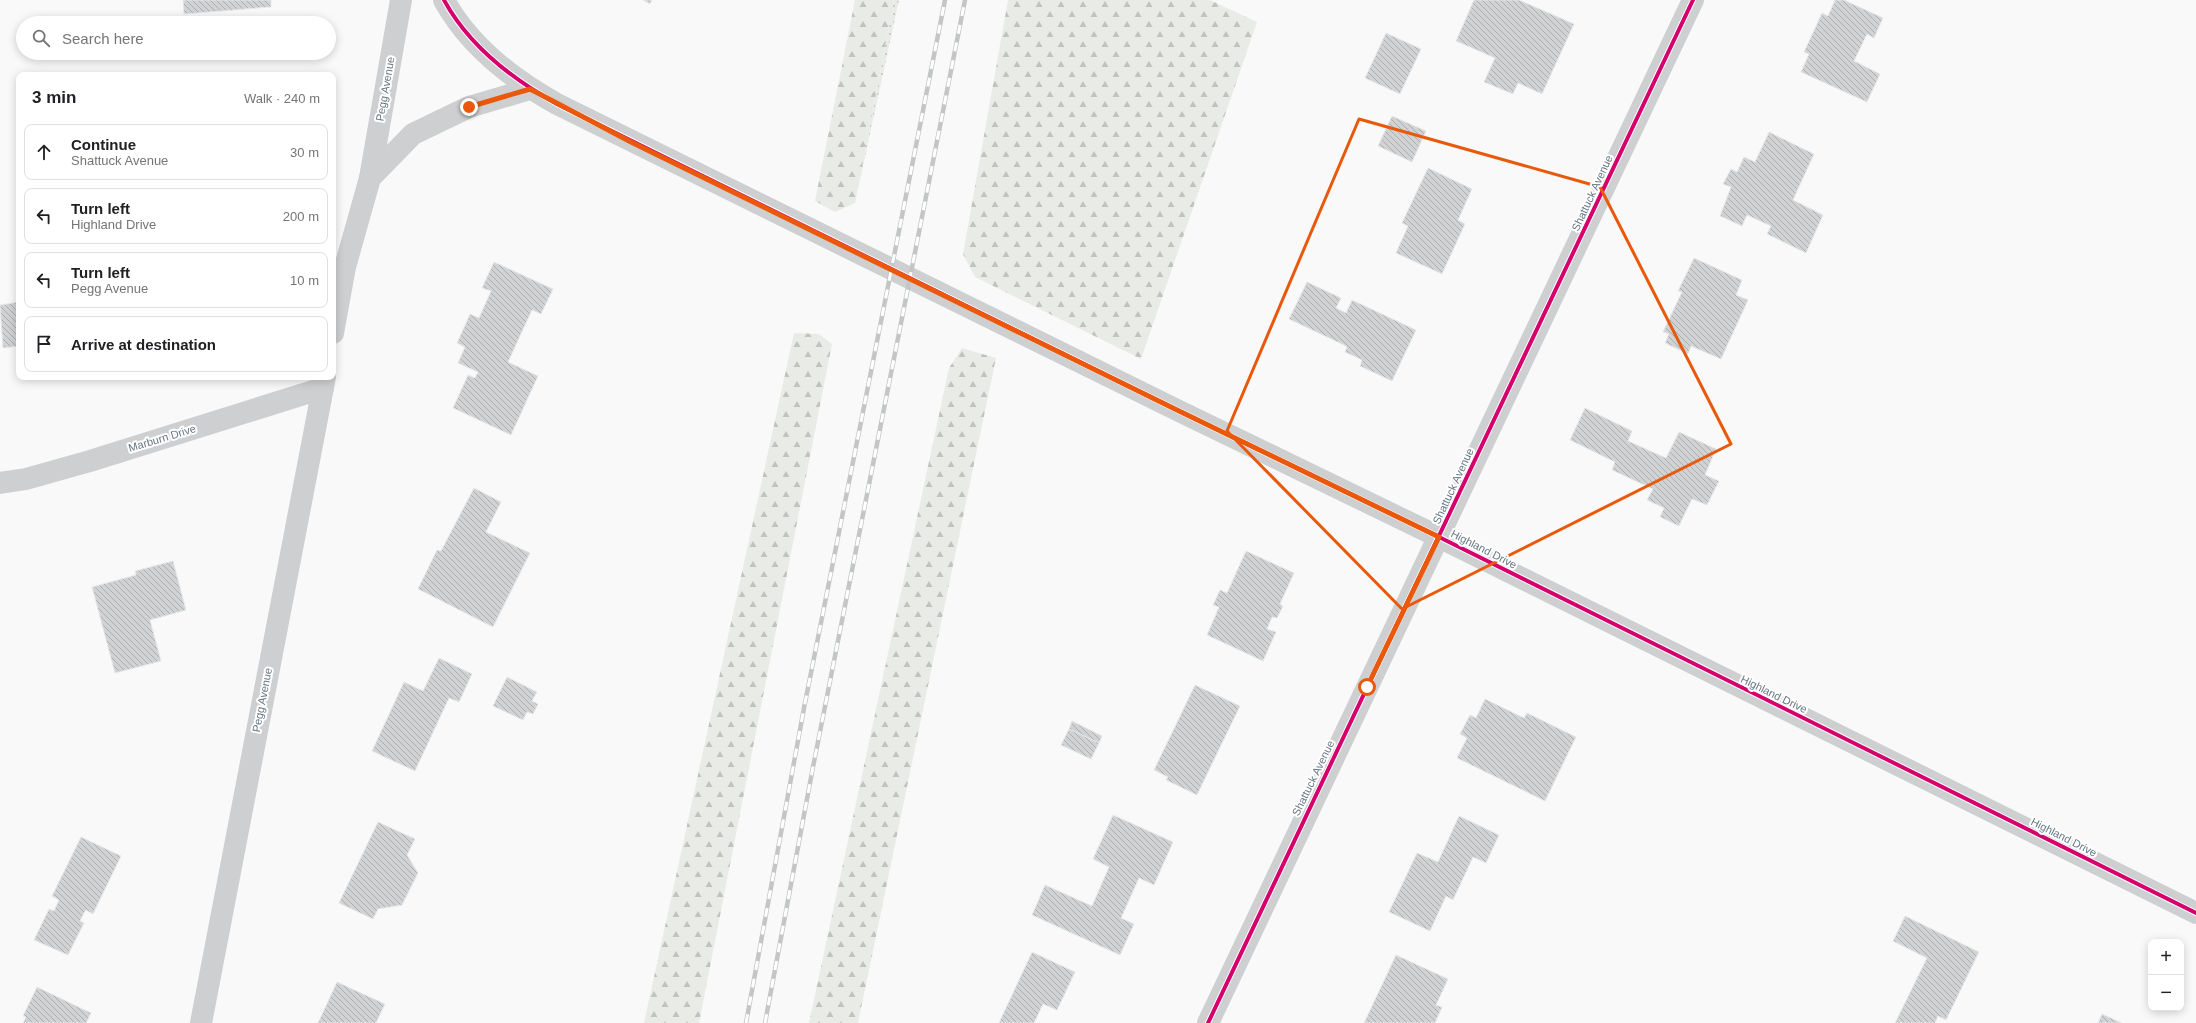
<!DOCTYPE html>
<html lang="en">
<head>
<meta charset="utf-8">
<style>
	body { margin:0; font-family:Helvetica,sans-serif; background:#f6f6f6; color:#202124 }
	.controls { position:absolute; right:12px; bottom:12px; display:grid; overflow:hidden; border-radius:8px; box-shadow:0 2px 10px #0003 }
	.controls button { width:36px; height:36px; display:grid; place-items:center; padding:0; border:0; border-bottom:1px solid #e0e0e0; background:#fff; color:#202124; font:20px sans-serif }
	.stop { position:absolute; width:12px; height:12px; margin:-9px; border:3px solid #ea580c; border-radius:50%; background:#fff }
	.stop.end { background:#ea580c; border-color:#fff; box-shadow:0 1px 4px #0008 }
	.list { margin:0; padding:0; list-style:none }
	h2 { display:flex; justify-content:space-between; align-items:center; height:52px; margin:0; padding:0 16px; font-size:17px }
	h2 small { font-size:13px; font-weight:400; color:#757577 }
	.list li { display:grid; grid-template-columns:26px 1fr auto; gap:12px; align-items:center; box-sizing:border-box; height:56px; margin:0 8px 8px; padding:0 8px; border:1px solid #e0e0e0; border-radius:8px }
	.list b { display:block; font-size:15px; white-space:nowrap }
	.list p { margin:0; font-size:13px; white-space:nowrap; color:#757577 }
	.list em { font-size:13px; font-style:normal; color:#757577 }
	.icon { flex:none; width:22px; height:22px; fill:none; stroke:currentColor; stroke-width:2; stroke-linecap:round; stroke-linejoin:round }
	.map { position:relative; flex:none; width:2196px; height:1023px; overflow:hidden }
	.search { position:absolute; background:#fff; box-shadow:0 2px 10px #0003; left:16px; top:16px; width:320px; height:44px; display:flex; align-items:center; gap:10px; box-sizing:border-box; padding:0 14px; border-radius:22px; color:#757577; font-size:15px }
	.panel { position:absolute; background:#fff; box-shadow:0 2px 10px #0003; left:16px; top:72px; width:320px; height:308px; border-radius:8px }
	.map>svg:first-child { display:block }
	.green { fill:url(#green-dots) }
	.forest { fill:url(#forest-firs) }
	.building { fill:url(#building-back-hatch); stroke:#e8e8e8 }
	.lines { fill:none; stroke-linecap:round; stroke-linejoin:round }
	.minor { stroke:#cecfd0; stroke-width:22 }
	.rail-casing { stroke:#c3c5c6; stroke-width:4.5 }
	.rail { stroke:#fff; stroke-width:3; stroke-dasharray:9; stroke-linecap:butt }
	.cycleway-casing { stroke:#fff; stroke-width:6 }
	.cycleway { stroke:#d6006c; stroke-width:4 }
	.route { stroke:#ea580c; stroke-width:5 }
	.marked { fill:none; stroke:#e8590c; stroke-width:3; stroke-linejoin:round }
	.labels { text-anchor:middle; stroke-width:4; stroke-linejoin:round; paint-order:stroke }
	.street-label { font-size:11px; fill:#657683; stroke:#fff }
</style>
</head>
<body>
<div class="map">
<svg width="2196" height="1023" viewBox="0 0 2196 1023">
	<defs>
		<pattern id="green-dots" width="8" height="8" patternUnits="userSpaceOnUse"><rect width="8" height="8" fill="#e8ebe6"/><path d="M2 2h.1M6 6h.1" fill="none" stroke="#c0c3c0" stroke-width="1.8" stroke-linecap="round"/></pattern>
		<pattern id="forest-firs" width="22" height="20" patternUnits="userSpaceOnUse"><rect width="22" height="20" fill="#e8ebe6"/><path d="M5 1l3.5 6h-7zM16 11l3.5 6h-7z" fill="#c0c3c0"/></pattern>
		<pattern id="building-back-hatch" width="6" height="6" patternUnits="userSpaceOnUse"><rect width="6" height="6" fill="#d0d2d3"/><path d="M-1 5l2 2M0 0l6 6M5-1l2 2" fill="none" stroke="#acafb1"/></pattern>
	</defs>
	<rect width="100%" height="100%" fill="#f9f9f9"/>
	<polygon class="green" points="894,0 899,0 855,203"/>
	<g class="forest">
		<polygon points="855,0 894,0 855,203 835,212 815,201"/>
		<polygon points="1008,0 1210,0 1257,22 1141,359 975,277 963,254"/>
		<polygon points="794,333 819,334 832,344 699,1023 644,1023"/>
		<polygon points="962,348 996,358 858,1023 809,1023 949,368"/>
	</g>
	<g class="building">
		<polygon points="183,0 271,0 271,7 184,14"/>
		<polygon points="643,0 652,0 650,4"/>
		<polygon points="1474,0 1519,0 1574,24 1542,94 1518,83 1513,94 1484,82 1495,58 1456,41"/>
		<polygon points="1835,0 1844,0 1883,18 1874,38 1867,34 1854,61 1880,74 1867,102 1801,72 1809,54 1804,52 1822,13 1828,16"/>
		<polygon points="1386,33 1421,49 1400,94 1365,78"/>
		<polygon points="1392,116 1426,131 1412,162 1378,146"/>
		<polygon points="1769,132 1814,154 1793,200 1823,215 1806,253 1767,234 1771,226 1747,215 1742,226 1720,216 1731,187 1723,184 1731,169 1737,172 1744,157 1755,162"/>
		<polygon points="1428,168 1472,189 1458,220 1465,224 1442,274 1396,253 1408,226 1402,223"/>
		<polygon points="1694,258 1742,280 1736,295 1748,300 1721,359 1691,346 1688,354 1665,343 1669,334 1663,332 1682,292 1678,291"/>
		<polygon points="494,262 553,289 541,314 532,310 508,362 538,376 511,435 453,408 468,375 475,378 478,372 458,363 465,347 457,343 470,314 479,318 491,291 482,288"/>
		<polygon points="1307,282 1341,298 1336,308 1346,313 1352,300 1416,330 1392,381 1360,366 1362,360 1345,352 1347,347 1344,345 1289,319"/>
		<polygon points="19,302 19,346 3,348 0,305"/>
		<polygon points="1585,408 1632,431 1628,441 1666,458 1679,432 1716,449 1705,475 1719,481 1707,505 1692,499 1679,526 1660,517 1664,508 1647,500 1653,489 1612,470 1615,462 1570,440"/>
		<polygon points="474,488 501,502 486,532 530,553 493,627 418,589 437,550 441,551"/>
		<polygon points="1246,551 1294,573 1280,604 1283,606 1277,618 1272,617 1267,629 1276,632 1263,661 1207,635 1219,607 1213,605 1220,590 1227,593"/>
		<polygon points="173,561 186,610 150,620 161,661 115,673 92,587 136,575 135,571"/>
		<polygon points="439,658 472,674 459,702 449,698 415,771 372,751 404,682 423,691"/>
		<polygon points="507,677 537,692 532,701 538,704 533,714 527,712 523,720 493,706"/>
		<polygon points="1195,685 1240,706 1197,795 1166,780 1168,777 1154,770"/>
		<polygon points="1485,699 1524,718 1527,713 1576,737 1545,801 1457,758 1467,738 1460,734 1470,715 1476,718"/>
		<polygon points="1072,721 1102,736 1099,743 1069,729"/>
		<polygon points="1069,729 1099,743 1091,759 1061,745"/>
		<polygon points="1113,815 1173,842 1154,885 1139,878 1121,918 1134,924 1120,955 1032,915 1045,885 1092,906 1109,867 1093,859"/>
		<polygon points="1459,816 1499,835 1486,863 1473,857 1453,900 1446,896 1430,931 1389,912 1417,853 1438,862"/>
		<polygon points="378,822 415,839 407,855 418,873 402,905 378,909 373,919 339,903"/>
		<polygon points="81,837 121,856 93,914 86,910 84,913 80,921 84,923 68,955 34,940 49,909 54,911 59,900 52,896"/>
		<polygon points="1905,916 1979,952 1946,1020 1938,1016 1935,1023 1895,1023 1927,958 1893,941"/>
		<polygon points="1032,952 1075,972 1057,1010 1043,1004 1034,1023 999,1023"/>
		<polygon points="1396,955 1448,979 1436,1005 1442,1007 1435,1023 1364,1023"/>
		<polygon points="337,982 385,1004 376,1023 318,1023"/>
		<polygon points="37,987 91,1013 86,1023 23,1023 26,1017 23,1016"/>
		<polygon points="2102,1014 2122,1023 2098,1023"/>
	</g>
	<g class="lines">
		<g class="minor">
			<path d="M444 0C469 46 512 79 557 104L1177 410 1439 537 2196 913"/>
			<polyline points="370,178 401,0"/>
			<polyline points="333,333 345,267 370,178 413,134 469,107 530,89"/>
			<polyline points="0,483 26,479 90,461 323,388"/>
			<polyline points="201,1023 325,377"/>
			<path d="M1208 1023C1367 681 1533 342 1693 0"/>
		</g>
		<defs>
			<g id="rail">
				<polyline points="746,1023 804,708 945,0"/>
				<polyline points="765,1023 813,767 965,0"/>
			</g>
		</defs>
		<use href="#rail" class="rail-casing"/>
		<use href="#rail" class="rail"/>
		<defs>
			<g id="cycleway">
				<path d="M444 0C469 46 512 79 557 104L1177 410 1439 537 2196 913"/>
				<path d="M1208 1023C1367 681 1533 342 1693 0"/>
			</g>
		</defs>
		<use href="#cycleway" class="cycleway-casing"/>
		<use href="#cycleway" class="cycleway"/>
	</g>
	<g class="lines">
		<polyline class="route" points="469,107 530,89 631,142 1177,410 1439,537 1367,687"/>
	</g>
	<path class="marked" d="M1359 119 1600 187 1731 444 1402 609 1227 431Z"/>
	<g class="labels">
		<g class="street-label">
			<text transform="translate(385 89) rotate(-80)" y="4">Pegg Avenue</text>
			<text transform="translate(1592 193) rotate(-65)" y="4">Shattuck Avenue</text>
			<text transform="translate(162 438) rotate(-17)" y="4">Marburn Drive</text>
			<text transform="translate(1453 486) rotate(-65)" y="4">Shattuck Avenue</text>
			<text transform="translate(1484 549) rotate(27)" y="4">Highland Drive</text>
			<text transform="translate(1774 694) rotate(26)" y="4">Highland Drive</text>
			<text transform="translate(262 700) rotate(-79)" y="4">Pegg Avenue</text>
			<text transform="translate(1313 778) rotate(-64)" y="4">Shattuck Avenue</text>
			<text transform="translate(2064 837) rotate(27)" y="4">Highland Drive</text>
		</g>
	</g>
</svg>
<div class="controls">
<button>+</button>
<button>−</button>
</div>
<div class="stop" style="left:1367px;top:687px"></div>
<div class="stop end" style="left:469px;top:107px"></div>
<div class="search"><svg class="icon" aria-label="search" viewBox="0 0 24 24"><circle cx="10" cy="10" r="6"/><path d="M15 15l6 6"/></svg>Search here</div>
<section class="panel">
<h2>3 min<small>Walk · 240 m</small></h2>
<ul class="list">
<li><svg class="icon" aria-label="ahead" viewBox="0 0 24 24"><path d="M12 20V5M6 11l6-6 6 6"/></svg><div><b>Continue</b><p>Shattuck Avenue</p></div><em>30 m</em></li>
<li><svg class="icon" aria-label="left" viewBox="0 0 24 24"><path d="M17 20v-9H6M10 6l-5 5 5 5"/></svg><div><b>Turn left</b><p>Highland Drive</p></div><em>200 m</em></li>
<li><svg class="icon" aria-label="left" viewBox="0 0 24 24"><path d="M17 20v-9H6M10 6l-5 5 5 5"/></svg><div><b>Turn left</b><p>Pegg Avenue</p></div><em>10 m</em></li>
<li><svg class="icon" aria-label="arrive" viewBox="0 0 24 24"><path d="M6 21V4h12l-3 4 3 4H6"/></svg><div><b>Arrive at destination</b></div></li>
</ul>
</section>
</div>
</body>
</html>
